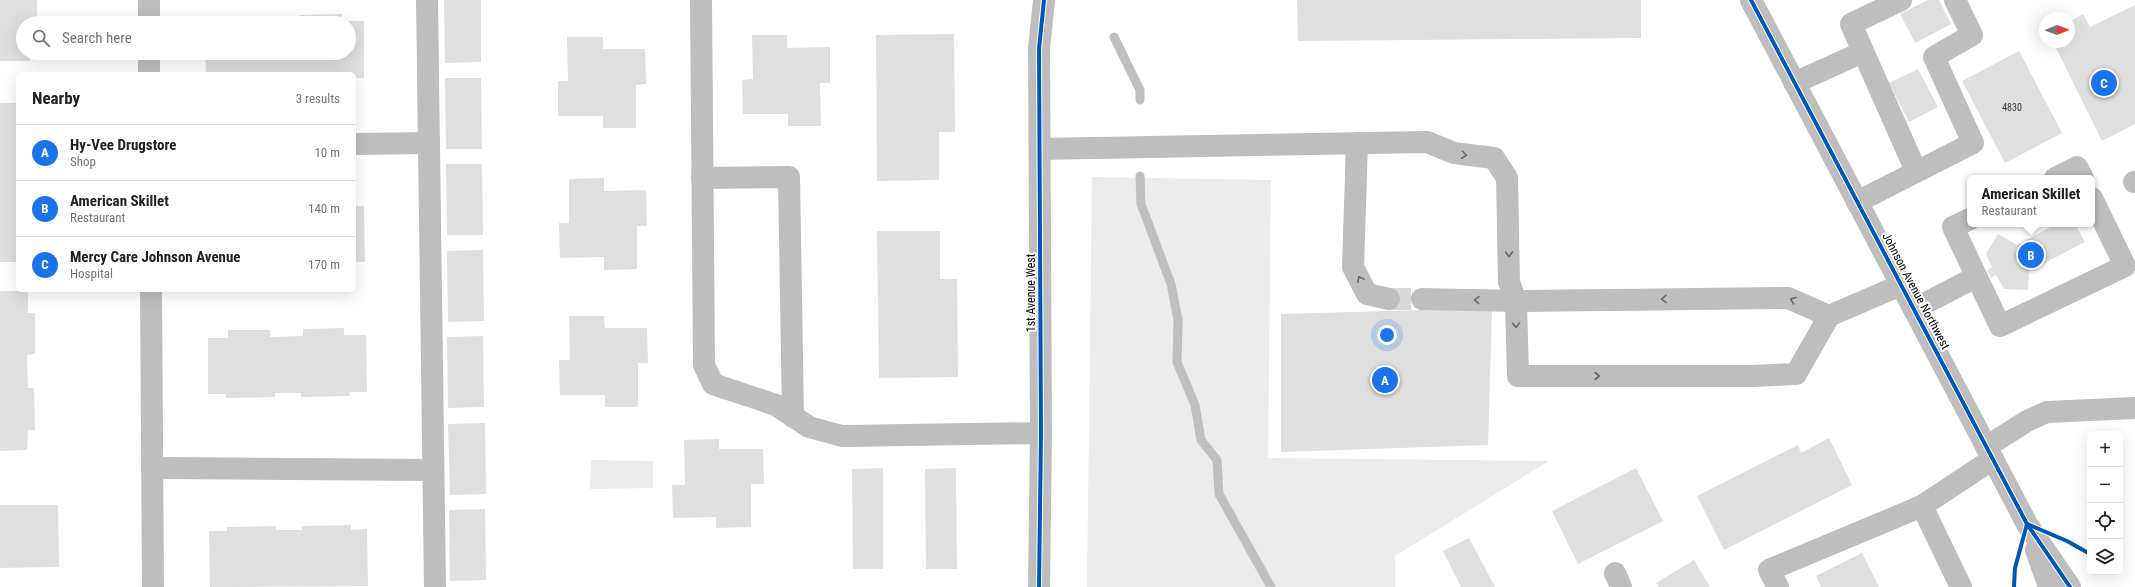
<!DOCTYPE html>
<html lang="en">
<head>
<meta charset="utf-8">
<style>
	body { margin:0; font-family:"Roboto Condensed",sans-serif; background:#f2f2f2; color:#202124 }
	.controls { position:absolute; right:12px; bottom:12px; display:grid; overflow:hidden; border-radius:6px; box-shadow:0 4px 16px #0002 }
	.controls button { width:36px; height:36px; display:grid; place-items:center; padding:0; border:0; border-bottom:1px solid #e0e0e0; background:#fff; color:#202124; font:20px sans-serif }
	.compass { position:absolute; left:2039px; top:12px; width:36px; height:36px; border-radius:50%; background:#fff; box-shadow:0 4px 16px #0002; rotate:89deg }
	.you { position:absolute; left:1387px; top:335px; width:14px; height:14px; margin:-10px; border:3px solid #fff; border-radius:50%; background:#1a73e8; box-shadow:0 0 0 6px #1a73e833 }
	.badge { display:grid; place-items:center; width:26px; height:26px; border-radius:50%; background:#1a73e8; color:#fff; font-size:13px; font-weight:700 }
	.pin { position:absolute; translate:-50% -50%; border:2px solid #fff; box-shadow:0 1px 4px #0006 }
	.popup { position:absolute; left:1967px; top:175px; width:128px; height:52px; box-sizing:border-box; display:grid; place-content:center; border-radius:6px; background:#fff; filter:drop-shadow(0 1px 3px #0005); font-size:13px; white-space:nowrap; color:#757577 }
	.popup b { font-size:15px; color:#202124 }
	.popup::after { content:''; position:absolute; left:50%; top:100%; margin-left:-8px; border:8px solid transparent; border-top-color:#fff }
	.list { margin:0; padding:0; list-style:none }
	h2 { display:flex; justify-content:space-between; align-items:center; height:52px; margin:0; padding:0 16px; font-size:17px }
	h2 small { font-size:13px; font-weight:400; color:#757577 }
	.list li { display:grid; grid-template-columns:26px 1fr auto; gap:12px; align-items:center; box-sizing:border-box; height:56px; padding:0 16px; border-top:1px solid #e0e0e0 }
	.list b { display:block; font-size:15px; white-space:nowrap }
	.list p { margin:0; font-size:13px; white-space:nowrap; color:#757577 }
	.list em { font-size:13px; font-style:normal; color:#757577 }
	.icon { flex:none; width:22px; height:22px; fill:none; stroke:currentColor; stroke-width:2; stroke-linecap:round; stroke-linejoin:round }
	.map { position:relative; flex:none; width:2135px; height:587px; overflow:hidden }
	.search { position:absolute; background:#fff; box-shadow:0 4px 16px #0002; left:16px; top:16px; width:340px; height:44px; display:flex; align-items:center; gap:10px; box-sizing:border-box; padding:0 14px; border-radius:22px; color:#757577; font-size:15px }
	.panel { position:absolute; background:#fff; box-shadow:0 4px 16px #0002; left:16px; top:72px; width:340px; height:220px; border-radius:6px }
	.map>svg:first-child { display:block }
	.green { fill:#ececec }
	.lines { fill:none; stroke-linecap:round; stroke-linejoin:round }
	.stream { stroke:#bfbfbf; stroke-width:9 }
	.building { fill:#dfdfdf }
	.minor-tunnel { stroke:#d9d9d9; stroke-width:22; stroke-dasharray:22 11; stroke-linecap:butt }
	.minor { stroke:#bebebe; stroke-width:22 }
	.cycleway-casing { stroke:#fff; stroke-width:6 }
	.cycleway { stroke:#0057b8; stroke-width:4 }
	.oneway { stroke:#686868 }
	.labels { text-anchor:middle; stroke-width:4; stroke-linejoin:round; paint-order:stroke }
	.number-label { font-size:10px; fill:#383838 }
	.street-label { font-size:12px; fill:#000; stroke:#fff }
</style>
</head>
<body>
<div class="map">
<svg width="2135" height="587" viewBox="0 0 2135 587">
	<rect width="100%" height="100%" fill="#fff"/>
	<g class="green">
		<polygon points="1092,177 1271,180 1268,458 1549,461 1395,556 1395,587 1087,587"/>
		<polygon points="591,460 653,461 653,488 590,489"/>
	</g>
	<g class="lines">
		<g class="stream">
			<polyline points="1114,37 1140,90 1140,100"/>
			<polyline points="1140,176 1141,204 1171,284 1178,320 1177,362 1195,405 1201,440 1217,460 1219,494 1271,587"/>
		</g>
	</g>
	<g class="building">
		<polygon points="0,0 37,0 37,23 23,23 23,53 30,53 30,61 0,61"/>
		<polygon points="444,0 481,0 481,62 445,63"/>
		<polygon points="1297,0 1641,0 1641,38 1298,41"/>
		<polygon points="1928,0 1939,0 1951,24 1915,43 1900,14"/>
		<polygon points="2135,5 2135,124 2102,141 2053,42 2069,42 2069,22 2083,14 2090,27"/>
		<polygon points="342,14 342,21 364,21 364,78 354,78 354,74 206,74 205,53 349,53 349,23 300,23 300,15"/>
		<rect x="225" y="16" width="42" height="7"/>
		<polygon points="954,34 955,132 939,132 939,180 877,181 876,35"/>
		<polygon points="752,35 787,35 787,48 830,47 830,83 820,83 821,126 788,126 788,114 743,114 742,80 753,79"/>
		<polygon points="567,37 603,37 603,49 645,49 646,84 636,85 636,128 603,128 603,116 558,116 558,81 568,81"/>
		<polygon points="2019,51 2062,133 2005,163 1962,81"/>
		<polygon points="1918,69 1938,107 1909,122 1889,83"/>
		<polygon points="445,78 481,78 482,149 446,149"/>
		<rect x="0" y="103" width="18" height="159"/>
		<polygon points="446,164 482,164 483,235 447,235"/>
		<polygon points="604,178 604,191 646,190 647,226 637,226 637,269 604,270 604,257 560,258 559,223 569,223 569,179"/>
		<polygon points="354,206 364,206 365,262 354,262"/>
		<polygon points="2056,224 2075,224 2085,242 2029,271 2028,290 2004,289 1996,275 1991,278 1987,270 1992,267 1986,254 1998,234 2017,245"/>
		<polygon points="877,231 940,231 940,279 957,279 958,377 879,378"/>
		<polygon points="483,250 484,321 448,322 447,251"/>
		<polygon points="0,291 28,291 28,313 35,313 35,354 27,355 28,388 34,388 35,430 28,430 27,450 0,451"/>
		<polygon points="1492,308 1488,445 1281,452 1281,314"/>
		<polygon points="569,316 604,316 605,328 647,328 648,363 638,363 638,407 605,407 605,395 560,395 559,360 570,360"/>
		<polygon points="344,328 344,335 366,335 367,392 349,392 350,396 301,397 301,393 275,393 275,397 226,398 226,394 208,394 208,338 228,338 228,330 270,330 270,337 303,336 303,329"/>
		<polygon points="483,336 484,407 448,408 447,337"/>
		<polygon points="485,423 486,494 450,495 448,424"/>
		<polygon points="1829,438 1852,485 1724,550 1697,496 1798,445 1801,453"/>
		<polygon points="719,439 719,449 763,449 764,484 751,484 751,527 716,528 716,517 673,518 672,485 685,485 684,440"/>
		<polygon points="883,468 883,569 853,569 852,469"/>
		<polygon points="956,468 957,569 926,569 925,469"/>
		<polygon points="1636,468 1663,521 1578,564 1552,511"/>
		<polygon points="0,505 58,505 59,567 0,568"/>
		<polygon points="485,509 486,580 450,581 449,510"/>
		<polygon points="351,525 351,530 367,529 368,586 210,587 209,531 227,531 227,527 276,526 276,530 302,530 302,526"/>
		<polygon points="1469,538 1495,587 1461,587 1443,551"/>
		<polygon points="1862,553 1879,587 1821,587 1816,576"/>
		<polygon points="1694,560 1710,587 1659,587 1656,583"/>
	</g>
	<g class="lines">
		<polyline class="minor-tunnel" points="1389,299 1422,299"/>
		<g class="minor">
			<polyline points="149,0 149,23"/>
			<polyline points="427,0 435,587"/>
			<polyline points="701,0 704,365 713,384 776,405 809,427 842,436 1041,433"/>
			<polyline points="1751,0 2027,524 2070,587"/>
			<polyline points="1901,0 1851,24 1916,171"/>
			<polyline points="149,53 149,74"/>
			<polyline points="1794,83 1863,52"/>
			<polyline points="1357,143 1353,267 1367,294 1389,299"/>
			<polyline points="354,144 429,143"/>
			<polyline points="1040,149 1427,142 1454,153 1494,158 1507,178 1509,282 1516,301 1422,299"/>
			<polyline points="702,178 789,177 793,417"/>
			<polyline points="2055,178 2077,167 2083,178"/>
			<polyline points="2134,182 2135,182"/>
			<polyline points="1857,202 1973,143 1934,57 1972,35 1955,0"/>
			<polyline points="1970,219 1953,227 2000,326 2125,266 2092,198"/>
			<polyline points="151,290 153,587"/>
			<polyline points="1914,309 1976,277"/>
			<polyline points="1829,316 1788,298 1516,301 1518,376 1753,376 1796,374 1829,316 1901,285"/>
			<polyline points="1986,447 2027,421 2047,412 2135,408"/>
			<polyline points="152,468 433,470"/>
			<polyline points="1922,506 1961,587"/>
			<polyline points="2036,550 2049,587"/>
			<polyline points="1615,573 1621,587"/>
			<polyline points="1039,587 1041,433 1039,49 1044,0"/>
			<polyline points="1778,587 1769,570 1922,506 1993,459"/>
		</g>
		<defs>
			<g id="cycleway">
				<polyline points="1751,0 2027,524 2070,587"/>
				<polyline points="2027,524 2067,541 2090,554"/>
				<polyline points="1039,587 1041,433 1039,49 1044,0"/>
				<polyline points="2014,587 2015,568 2027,524"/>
			</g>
		</defs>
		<use href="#cycleway" class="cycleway-casing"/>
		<use href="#cycleway" class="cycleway"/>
	</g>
	<defs><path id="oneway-chevron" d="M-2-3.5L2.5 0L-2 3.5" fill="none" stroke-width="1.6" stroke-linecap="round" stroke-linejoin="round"/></defs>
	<g class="oneway">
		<use href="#oneway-chevron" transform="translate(1464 155) rotate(7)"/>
		<use href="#oneway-chevron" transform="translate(1509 254) rotate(89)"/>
		<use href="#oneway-chevron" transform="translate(1360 279) rotate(-118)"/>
		<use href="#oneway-chevron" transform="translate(1664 299) rotate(179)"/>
		<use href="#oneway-chevron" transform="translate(1477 300) rotate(-178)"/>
		<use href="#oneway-chevron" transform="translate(1793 300) rotate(-159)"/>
		<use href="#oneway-chevron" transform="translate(1516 325) rotate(88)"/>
		<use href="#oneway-chevron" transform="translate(1597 376)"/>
	</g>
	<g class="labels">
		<g class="number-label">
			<text x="2012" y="111">4830</text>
		</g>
		<g class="street-label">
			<text transform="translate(1916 291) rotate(62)" y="4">Johnson Avenue Northwest</text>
			<text transform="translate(1031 293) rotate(-90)" y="4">1st Avenue West</text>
		</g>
	</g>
</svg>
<div class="controls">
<button>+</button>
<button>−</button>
<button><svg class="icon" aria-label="locate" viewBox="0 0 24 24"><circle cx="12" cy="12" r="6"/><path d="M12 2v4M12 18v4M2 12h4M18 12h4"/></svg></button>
<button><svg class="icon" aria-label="layers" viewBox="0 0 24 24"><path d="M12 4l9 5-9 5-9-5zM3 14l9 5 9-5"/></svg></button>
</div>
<svg class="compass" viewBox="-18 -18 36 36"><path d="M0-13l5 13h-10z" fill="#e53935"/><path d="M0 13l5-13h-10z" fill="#757577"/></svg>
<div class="you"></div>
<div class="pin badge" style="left:1385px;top:380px">A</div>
<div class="pin badge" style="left:2031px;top:255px">B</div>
<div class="popup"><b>American Skillet</b>Restaurant</div>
<div class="pin badge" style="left:2104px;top:83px">C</div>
<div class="search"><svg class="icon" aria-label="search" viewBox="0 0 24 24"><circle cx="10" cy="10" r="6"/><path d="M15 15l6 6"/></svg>Search here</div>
<section class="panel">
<h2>Nearby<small>3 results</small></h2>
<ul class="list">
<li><span class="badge">A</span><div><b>Hy-Vee Drugstore</b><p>Shop</p></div><em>10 m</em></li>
<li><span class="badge">B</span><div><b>American Skillet</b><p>Restaurant</p></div><em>140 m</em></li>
<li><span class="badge">C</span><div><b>Mercy Care Johnson Avenue</b><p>Hospital</p></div><em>170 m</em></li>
</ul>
</section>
</div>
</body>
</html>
